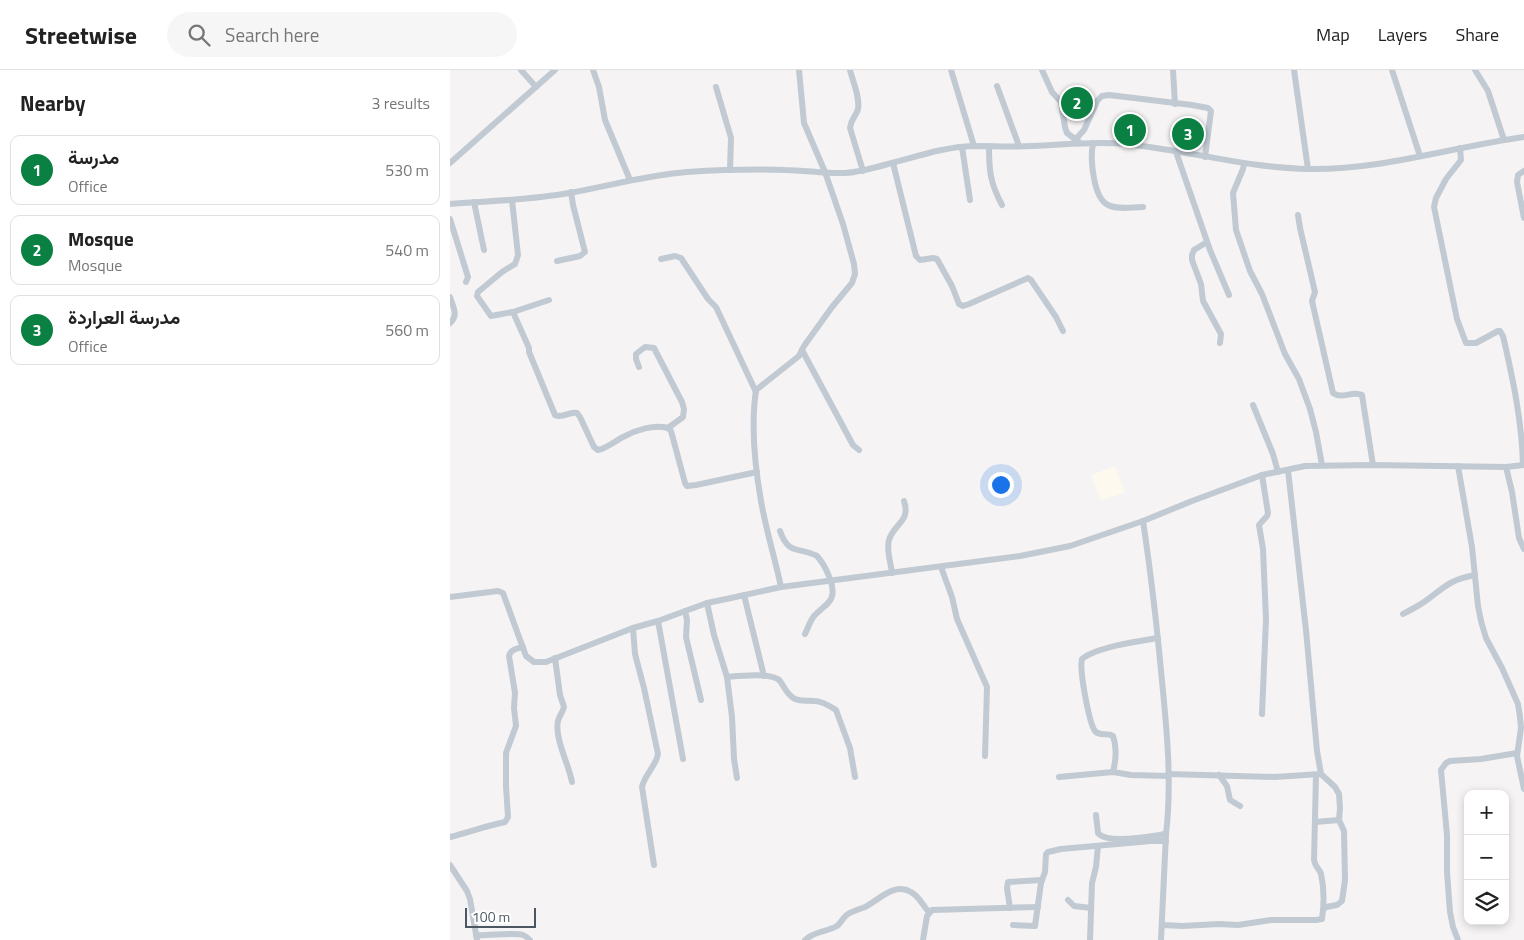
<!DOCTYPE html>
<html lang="en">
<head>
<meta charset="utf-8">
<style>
	body { margin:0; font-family:"Titillium Web",Vazirmatn,sans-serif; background:#f6f6f6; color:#222 }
	.controls { position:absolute; right:15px; bottom:15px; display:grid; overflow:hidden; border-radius:10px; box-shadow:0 2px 8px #0003 }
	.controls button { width:45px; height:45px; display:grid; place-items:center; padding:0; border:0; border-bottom:1px solid #e0e0e0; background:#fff; color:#222; font:25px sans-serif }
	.scale { position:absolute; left:15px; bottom:12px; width:71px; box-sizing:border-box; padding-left:5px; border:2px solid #4a5661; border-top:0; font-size:14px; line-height:18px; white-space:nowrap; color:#4a5661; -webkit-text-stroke:4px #fff; paint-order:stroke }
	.you { position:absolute; left:550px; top:414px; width:18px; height:18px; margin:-12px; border:4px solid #fff; border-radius:50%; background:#1a73e8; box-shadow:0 0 0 8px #1a73e833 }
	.badge { display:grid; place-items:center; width:32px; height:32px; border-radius:50%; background:#0b8043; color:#fff; font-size:16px; font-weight:700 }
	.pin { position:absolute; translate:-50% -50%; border:2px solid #fff; box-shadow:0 1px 5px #0006 }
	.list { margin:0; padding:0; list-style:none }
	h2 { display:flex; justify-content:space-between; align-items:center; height:65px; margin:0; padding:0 20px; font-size:21px }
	h2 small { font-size:16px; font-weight:400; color:#767676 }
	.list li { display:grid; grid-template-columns:32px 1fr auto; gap:15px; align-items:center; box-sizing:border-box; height:70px; margin:0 10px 10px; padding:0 10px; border:1px solid #e0e0e0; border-radius:10px }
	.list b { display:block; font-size:19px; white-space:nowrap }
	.list p { margin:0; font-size:16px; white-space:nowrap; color:#767676 }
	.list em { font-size:16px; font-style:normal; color:#767676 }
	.icon { flex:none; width:28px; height:28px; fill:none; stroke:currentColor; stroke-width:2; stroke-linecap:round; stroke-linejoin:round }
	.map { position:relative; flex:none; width:1074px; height:870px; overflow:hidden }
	header { display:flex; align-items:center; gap:30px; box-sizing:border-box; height:70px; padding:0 25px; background:#fff; border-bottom:1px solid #e0e0e0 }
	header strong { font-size:24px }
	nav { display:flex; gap:28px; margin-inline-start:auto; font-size:18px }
	.search { width:350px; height:45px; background:#f6f6f6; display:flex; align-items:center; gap:12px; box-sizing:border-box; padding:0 18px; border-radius:28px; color:#767676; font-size:19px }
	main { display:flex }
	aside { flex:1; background:#fff }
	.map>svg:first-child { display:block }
	.commercial { fill:#fdf9ef }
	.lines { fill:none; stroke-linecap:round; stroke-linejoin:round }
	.minor { stroke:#c1cad2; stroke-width:6 }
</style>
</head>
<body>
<header>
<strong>Streetwise</strong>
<div class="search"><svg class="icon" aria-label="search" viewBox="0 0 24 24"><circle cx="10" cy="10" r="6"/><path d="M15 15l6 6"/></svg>Search here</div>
<nav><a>Map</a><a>Layers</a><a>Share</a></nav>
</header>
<main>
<aside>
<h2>Nearby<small>3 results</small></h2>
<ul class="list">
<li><span class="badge">1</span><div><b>مدرسة</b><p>Office</p></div><em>530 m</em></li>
<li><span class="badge">2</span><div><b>Mosque</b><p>Mosque</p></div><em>540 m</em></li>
<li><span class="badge">3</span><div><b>مدرسة العراردة</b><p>Office</p></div><em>560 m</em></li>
</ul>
</aside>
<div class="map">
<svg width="1074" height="870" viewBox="0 0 1074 870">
	<rect width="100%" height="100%" fill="#f5f3f3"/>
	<polygon class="commercial" points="665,396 675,422 651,431 641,405"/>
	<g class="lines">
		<g class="minor">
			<polyline points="71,0 86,17"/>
			<polyline points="143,0 149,17 155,50 180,110"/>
			<path d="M400 0C403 12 410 27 408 39 406 47 401 48 400 58L413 101"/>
			<polyline points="501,0 524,76"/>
			<polyline points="592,0 602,22 611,32 615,57 617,63 629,72"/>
			<polyline points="723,0 725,34"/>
			<polyline points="844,0 858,99"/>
			<polyline points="942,0 970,86"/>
			<polyline points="1025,0 1038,21 1054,70"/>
			<polyline points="547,16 569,76"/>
			<polyline points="266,17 281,68 280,100"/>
			<polyline points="625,70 634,60 647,31 652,26 659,25 742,35 758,38 761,41 755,87"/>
			<path d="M643 73C640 88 643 128 658 135 668 140 682 137 693 137"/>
			<path d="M539 76C539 100 540 113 552 135"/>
			<polyline points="512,77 520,130"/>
			<path d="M1010 78 1011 90 996 109 986 128 984 137 1007 249 1016 273H1026L1048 261H1050L1053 266C1063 309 1072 352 1073 395"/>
			<polyline points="726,82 760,180 779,225"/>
			<polyline points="0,93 105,0"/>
			<polyline points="443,93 466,186 470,190 483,188 487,189 502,216 509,234 513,236 519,234 578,208 581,210 606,247 613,261"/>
			<polyline points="794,94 793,99 783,123 786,160 800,201 812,224 835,284 849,309 860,339 866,362 872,395"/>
			<polyline points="1074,101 1068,105 1067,112 1074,148"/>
			<path d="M62 130 68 185 65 194 52 202 28 222 27 226 41 246 63 242 79 278V282L105 345C113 349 119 341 127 343L130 347 144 377 148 380C157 378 165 371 173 367 186 360 204 354 218 358"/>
			<polyline points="24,132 34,180"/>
			<path d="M0 134C40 131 80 130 119 123 159 116 197 105 237 102 270 100 303 99 335 100 355 100 375 104 395 103 410 102 424 98 438 94 466 87 493 77 523 76 543 76 563 77 583 76 613 75 645 71 675 74 737 80 797 98 859 99 932 100 1002 77 1074 67"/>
			<path d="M848 145 850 158 865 222 862 231 883 323C893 330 902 320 912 325L923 395"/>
			<polyline points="0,149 18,207 16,212"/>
			<polyline points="757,172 744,180 742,185 742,190 751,214 753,231 771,264 770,273"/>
			<polyline points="211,189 225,186 231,188 258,229 266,237 306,322"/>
			<polyline points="107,191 130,186 135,182 123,135 121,122"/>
			<path d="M0 227C3 237 9 245 0 253"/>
			<polyline points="63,242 99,230"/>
			<polyline points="352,280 403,375 409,380"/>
			<polyline points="189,297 186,289 186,284 195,277 204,278 232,332 234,339 233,347 218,358"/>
			<polyline points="803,335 823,384 828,402"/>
			<polyline points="218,358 221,361 235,413 237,416 246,415 307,402"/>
			<polyline points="1008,396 1022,477 1028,536 1031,551 1036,568 1052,598 1068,634 1070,647 1071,658 1067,686 1074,719"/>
			<polyline points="1056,397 1062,422 1069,468 1074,479"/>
			<polyline points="838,400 856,560 867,681 871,704 885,717 889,724 890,738 889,750 894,761 895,810 892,831 887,835 876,837 874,839"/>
			<path d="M693 451C701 504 707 557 712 611 717 661 722 713 716 764L711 870"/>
			<path d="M330 461C339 486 348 476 367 486 375 495 387 518 381 529 377 536 369 540 364 546 360 551 358 558 355 564"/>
			<polyline points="491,497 502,527 507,549 537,617 535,686"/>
			<path d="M442 503C441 493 436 480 439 470 444 453 461 452 454 431"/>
			<path d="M331 517C325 488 316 460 311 431 305 397 301 354 306 320L349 286 354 276 382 237 402 213 405 204 404 194 393 154 375 102 354 53 349 0"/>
			<polyline points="294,525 314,606"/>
			<polyline points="0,527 48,521 53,523 76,586 84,592 96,592 183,558 208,551 257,533 281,528 331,517 570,486 620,476 693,451 742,431 812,405 855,396 923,395 1056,397 1074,395"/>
			<polyline points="257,533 264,565 277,607 282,647 284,689 287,708"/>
			<polyline points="235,541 237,550 236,567 251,630"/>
			<path d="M953 544C960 540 967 537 974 532 994 518 998 510 1025 505"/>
			<polyline points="208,551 233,689"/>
			<path d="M183 558 185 584 194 618 208 684C206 696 195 704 192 717L204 795"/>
			<path d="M105 588 110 625 114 637C113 642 109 646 108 651 104 667 119 695 122 712"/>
			<path d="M277 607C288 606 324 602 330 611 335 618 337 625 345 629 352 632 358 630 364 631 371 631 380 636 386 640L400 678 405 707"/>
			<polyline points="812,644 816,549 813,479 809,455 817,446 818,443 812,405"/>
			<path d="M663 702C666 690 667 677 663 666 657 662 650 667 645 661 639 653 629 599 632 589 647 577 689 571 708 568"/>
			<polyline points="718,704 825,707 870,704"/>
			<polyline points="769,705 777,716 780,730 790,736"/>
			<polyline points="609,707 663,702 681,705 718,706"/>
			<path d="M646 745 648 763C657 775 702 766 716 764"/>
			<polyline points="865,752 889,750"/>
			<path d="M0 767C19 762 36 756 55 752L58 747 56 716V683L66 656 64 638 65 623 59 586C61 579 66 579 73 577"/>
			<polyline points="0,795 17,821 20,829 27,870"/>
			<polyline points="618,830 624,836 641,838"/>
			<polyline points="560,838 557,818 558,812 592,810"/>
			<polyline points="563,855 585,856 591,813 595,802 596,784 598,782 611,779 701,771 716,771"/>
			<path d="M712 855 733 856 769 854 788 855 821 850H866L872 849C874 835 874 817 871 804 869 798 865 797 864 790L866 705"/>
			<path d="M26 865C37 866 66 862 73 865 76 866 78 868 80 870"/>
			<path d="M355 870C364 861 377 862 387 856 391 853 393 847 398 844 403 841 410 839 415 837 429 830 444 812 461 822 469 826 473 836 479 842"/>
			<polyline points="473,870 477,846 482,840 588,837"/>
			<polyline points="640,870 642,813 646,797 648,776"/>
			<polyline points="1008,870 1003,857 1000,842 997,802 997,765 991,700 996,693 1000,691 1031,689 1067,683"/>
		</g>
	</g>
</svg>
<div class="controls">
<button>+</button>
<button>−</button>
<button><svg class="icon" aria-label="layers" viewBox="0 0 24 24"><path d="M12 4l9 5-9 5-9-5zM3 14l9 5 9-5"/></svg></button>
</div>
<div class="scale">100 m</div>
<div class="you"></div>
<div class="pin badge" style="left:680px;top:60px">1</div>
<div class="pin badge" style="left:627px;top:33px">2</div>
<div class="pin badge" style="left:738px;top:64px">3</div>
</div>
</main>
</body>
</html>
